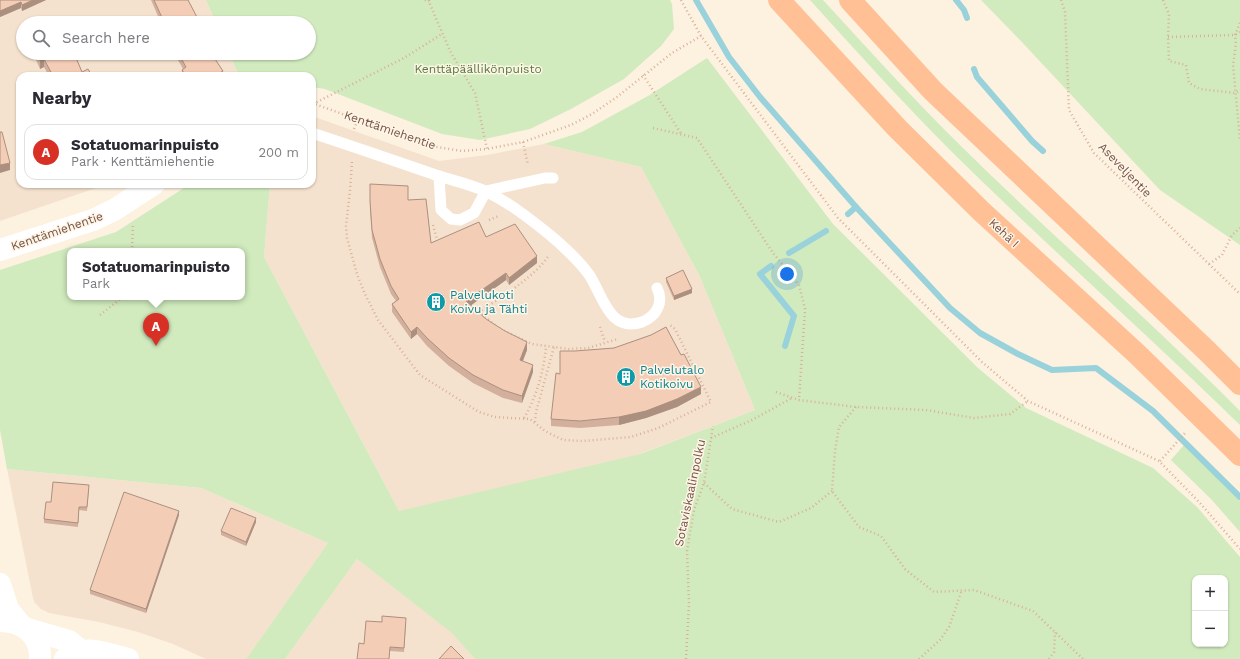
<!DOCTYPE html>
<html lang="en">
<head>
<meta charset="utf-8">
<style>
	body { margin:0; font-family:"Work Sans",sans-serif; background:#f2f2f3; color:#2b2b33 }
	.controls { position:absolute; right:12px; bottom:12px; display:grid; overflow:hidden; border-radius:8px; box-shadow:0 1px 3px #0004 }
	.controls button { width:36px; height:36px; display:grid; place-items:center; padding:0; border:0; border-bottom:1px solid #e1e1e2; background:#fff; color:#2b2b33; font:20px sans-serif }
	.you { position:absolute; left:787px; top:274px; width:14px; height:14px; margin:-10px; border:3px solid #fff; border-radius:50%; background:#1a73e8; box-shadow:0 0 0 6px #1a73e833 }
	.badge { display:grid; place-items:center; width:26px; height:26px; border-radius:50%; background:#d93025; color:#fff; font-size:13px; font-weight:700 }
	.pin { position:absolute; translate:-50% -33px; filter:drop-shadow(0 1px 2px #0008) }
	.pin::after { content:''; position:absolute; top:21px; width:14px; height:12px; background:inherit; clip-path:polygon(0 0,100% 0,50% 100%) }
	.popup { position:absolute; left:67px; top:248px; width:178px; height:52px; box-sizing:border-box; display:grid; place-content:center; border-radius:8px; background:#fff; filter:drop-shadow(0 1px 3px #0005); font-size:13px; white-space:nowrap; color:#7c7c81 }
	.popup b { font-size:15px; color:#2b2b33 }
	.popup::after { content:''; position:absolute; left:50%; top:100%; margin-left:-8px; border:8px solid transparent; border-top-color:#fff }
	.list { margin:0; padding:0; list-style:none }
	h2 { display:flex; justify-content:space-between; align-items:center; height:52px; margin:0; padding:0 16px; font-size:17px }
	h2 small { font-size:13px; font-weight:400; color:#7c7c81 }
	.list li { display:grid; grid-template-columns:26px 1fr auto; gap:12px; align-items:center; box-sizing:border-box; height:56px; margin:0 8px 8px; padding:0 8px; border:1px solid #e1e1e2; border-radius:12px }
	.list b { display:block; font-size:15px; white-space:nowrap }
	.list p { margin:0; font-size:13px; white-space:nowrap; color:#7c7c81 }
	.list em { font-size:13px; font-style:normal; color:#7c7c81 }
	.icon { flex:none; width:22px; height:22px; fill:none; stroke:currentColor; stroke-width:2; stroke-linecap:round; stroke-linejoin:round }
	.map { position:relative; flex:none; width:1240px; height:659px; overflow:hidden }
	.search { position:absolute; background:#fff; box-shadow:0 1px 3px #0004; left:16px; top:16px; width:300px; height:44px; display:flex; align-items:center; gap:10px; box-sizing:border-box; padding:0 14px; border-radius:22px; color:#7c7c81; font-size:15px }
	.panel { position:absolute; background:#fff; box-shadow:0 1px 3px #0004; left:16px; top:72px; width:300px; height:116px; border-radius:12px }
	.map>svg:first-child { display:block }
	.residential { fill:#f5e2ce }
	.green { fill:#d1ebbe; fill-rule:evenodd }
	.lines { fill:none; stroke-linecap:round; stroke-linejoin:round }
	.stream { stroke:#99d2da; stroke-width:6 }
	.path { stroke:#d9b099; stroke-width:2.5; stroke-dasharray:1 3; stroke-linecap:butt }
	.service { stroke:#fff; stroke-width:11 }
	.minor { stroke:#fff; stroke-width:22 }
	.tertiary { stroke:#fff; stroke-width:22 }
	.trunk { stroke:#fec094; stroke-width:22 }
	.wall { fill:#d2b09d }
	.shaded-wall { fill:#ab907f }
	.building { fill:#f4cdb6; stroke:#ab907f }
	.labels { text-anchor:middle; stroke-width:3; stroke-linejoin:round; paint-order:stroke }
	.park-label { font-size:12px; fill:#527c3d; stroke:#fff5e7 }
	.street-label { font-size:12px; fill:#755546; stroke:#fff5e7 }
	.culture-label { font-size:12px; fill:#0d838f; stroke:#fff5e7; text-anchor:start }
</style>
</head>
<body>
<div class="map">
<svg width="1240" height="659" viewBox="0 0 1240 659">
	<rect width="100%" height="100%" fill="#fdf1e0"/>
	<g class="residential">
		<polygon points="0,0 206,0 216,23 23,23 23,53 229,53 239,76 20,76 20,184 101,184 96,188 0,221"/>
		<polygon points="312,116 439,161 487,155 544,144 641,167 700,277 755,410 581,476 399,511 264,257 270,184 312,184"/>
		<polygon points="7,469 201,488 328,543 246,659 206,659 173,644 138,632 99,622 49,613 41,609 35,603 33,598"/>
		<polygon points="357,559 453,633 475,659 285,659"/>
	</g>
	<g class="green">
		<polygon points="206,0 670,0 672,4 674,29 661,46 624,79 571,109 530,129 480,140 442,134 325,89 312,87 312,76 239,76 229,53 309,53 309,23 216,23"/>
		<path d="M810 0H823C869 50 914 100 962 147 1053 237 1150 320 1240 411V425C1146 333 1047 246 953 153 904 104 857 52 810 0Z"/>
		<polygon points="981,0 1240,0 1240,245 1160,190 1020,40"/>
		<path d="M707 58 833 224 978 368 1026 408 1153 468 1197 507 1240 557V659H475L452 633 357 559 285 659H246L328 543 201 488 7 469 0 430V270L116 232 190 184H270L264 257 399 511 640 454 755 410 700 277 641 167 544 144 582 132 648 96ZM70 251H242V297H70ZM1195 578H1225V644H1195Z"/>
		<polygon points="1184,445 1240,501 1240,532 1211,499 1171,460"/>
	</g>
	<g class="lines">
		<g class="stream">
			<polyline points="696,0 729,57 760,97 856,207 950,308 980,333 1018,354 1052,370 1096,368 1153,411 1240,497"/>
			<polyline points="956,0 964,10 967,18"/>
			<polyline points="974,69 977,77 983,84 1032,141 1043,151"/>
			<polyline points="848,214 856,207"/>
			<polyline points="789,253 826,231"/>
			<polyline points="771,266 760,274 794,316 785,346"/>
		</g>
		<g class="path">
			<polyline points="425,0 429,2"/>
			<polyline points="429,0 429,2 450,51 475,93 487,149"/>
			<polyline points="681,0 701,36 838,218 982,362 1028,401 1159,461 1200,503 1240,549"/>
			<polyline points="1061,0 1065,12 1069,110 1094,153 1240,294"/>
			<polyline points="1163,0 1169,14 1168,37 1169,61 1186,65 1189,83 1200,89 1235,93 1240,90"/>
			<polyline points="1240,23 1235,35 1236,44 1233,65 1240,140"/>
			<polyline points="1168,37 1235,35 1240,32"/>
			<polyline points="643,75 682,135"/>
			<polyline points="312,103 431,146 462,151 487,149 523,142 571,125 592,114 617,97 672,53 701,36"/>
			<polyline points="313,104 404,58 442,34"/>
			<polyline points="653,128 697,138 773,253 799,285 805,309 799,400"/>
			<polyline points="354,129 358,119"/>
			<polyline points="523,142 528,165"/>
			<polyline points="352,162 350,191 346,226 347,238 357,274 364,292 378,320 420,375 479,412 495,417 530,419 545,431 563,440 583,441 631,437 658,428 711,402 675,329 670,325"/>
			<polyline points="489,220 499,216"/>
			<polyline points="433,225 438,243"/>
			<polyline points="132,251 133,224"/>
			<polyline points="1209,264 1222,255 1232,235 1240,228"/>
			<polyline points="100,315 123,297"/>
			<path d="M495 325 479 312C500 298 536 276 549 255"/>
			<polyline points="600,327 605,342"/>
			<polyline points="500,329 532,344 569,349 588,348 618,339"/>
			<polyline points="776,392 799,400 856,407 926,410 974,418 1010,414 1028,401"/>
			<polyline points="856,407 839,427 835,451 832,491 859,527 881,536 905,569 934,592 974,590 1033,611 1083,659"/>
			<path d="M524 418C536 398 544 371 546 347"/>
			<polyline points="535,422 536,412 554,347"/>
			<polyline points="711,438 752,420 792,398"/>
			<polyline points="1160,461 1186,432"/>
			<polyline points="704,483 732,509 779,522 811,508 832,491"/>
			<polyline points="686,659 689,604 687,551 694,510 704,483 713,426"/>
			<polyline points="919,659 940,640 949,627 962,590"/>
			<polyline points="1049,659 1054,652 1055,632"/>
		</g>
		<g class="service">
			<path d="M312 133C352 146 392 160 433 174 450 180 471 184 487 192 510 203 530 219 550 235 562 245 581 263 590 276 603 297 610 333 642 322 657 316 664 302 657 288"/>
			<polyline points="439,176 441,210 451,219 460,220 474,213 486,191 545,178 553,178"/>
		</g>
		<g class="minor">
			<polyline points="0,250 93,220 114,210 154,184"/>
			<polyline points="28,629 69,641 81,651"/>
			<path d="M65 659C71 657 74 654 80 652 91 647 116 656 128 659"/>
		</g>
		<g class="tertiary">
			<polyline points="0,584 8,609 19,623"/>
			<path d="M0 621C23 621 41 635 40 659"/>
		</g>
		<g class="trunk">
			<polyline points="779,0 897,128 981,211 1137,354 1240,455"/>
			<polyline points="850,0 933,91 1207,351 1240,384"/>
		</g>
	</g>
	<g class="wall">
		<polygon points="0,0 46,0 22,11 21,8 0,17"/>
		<polygon points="151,0 188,0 200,23 161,23"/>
		<polygon points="33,53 74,53 82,72 92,76 49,76 44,67 40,69"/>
		<polygon points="174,53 211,53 223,76 182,76 182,70 183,69"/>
		<polygon points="370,184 408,200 431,243 486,237 537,263 509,285 506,280 471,305 486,319 527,350 523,361 533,372 522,403 503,398 473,383 449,366 427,346 417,334 411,339 392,312 392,304 396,301 391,294 380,267 372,238 370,209"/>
		<polygon points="666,278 692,293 674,300 666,282"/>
		<polygon points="575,351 701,394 677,407 646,418 619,425 580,428 551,426 551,419 560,374"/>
		<polygon points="89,489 87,511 79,510 78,527 44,523 44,519 51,502"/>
		<polygon points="179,515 146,613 90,594 90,590"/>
		<polygon points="256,522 246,546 221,535 221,531"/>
		<polygon points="382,622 406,622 404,652 390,651 389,659 357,659 364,644"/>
	</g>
	<g class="shaded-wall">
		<polygon points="33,0 46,0 22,11 22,5"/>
		<polygon points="21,2 21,8 0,17 0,11"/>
		<polygon points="44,59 44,67 40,69 40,61"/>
		<polygon points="223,71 223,76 215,76"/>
		<polygon points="10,163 10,170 0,173 0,165"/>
		<polygon points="537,256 537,263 509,285 509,278"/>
		<polygon points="506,273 506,280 466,309 466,301"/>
		<polygon points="692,289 692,293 674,300 674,296"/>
		<polygon points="417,327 417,334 411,339 411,332"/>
		<polygon points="527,342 527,350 520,368 520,360"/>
		<polygon points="533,365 533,372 522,403 522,396"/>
		<polygon points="701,387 701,394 677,407 646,418 619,425 619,417"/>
		<polygon points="179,511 179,515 146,613 146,609"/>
		<polygon points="256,518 256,522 246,546 246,542"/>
	</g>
	<g class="building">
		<polygon points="0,0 33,0 22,5 21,2 0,11"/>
		<polygon points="154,0 188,0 200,23 163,23 164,22"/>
		<polygon points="36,53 74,53 82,72 88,69 92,76 53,76 44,59 40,61"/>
		<polygon points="178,53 211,53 223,71 215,76 186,76 182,70 186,67"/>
		<polygon points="0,132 2,132 10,163 0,165"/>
		<polygon points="370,184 408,186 408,200 426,199 431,243 479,222 486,237 515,224 537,256 509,278 506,273 466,301 486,319 505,331 527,342 520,360 533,365 522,396 503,390 473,375 449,358 427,338 417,327 411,332 392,304 399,299 391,286 380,259 372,230 370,201"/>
		<polygon points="683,270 692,289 674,296 666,278"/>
		<polygon points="666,327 681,355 684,354 701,387 677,399 646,411 619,417 580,421 551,419 556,373 560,374 560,351 575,351 614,348 651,335"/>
		<polygon points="53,482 89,485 87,507 79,507 78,523 44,519 46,502 51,502"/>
		<polygon points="124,492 179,511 146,609 90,590"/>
		<polygon points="231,508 256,518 246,542 221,531"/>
		<polygon points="382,616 406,618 404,648 390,647 389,659 357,659 359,643 364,644 366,621 382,622"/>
		<polygon points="451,646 464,659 439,659"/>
	</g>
	<defs>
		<symbol id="building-disc" viewBox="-11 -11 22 22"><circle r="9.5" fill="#0f9aa8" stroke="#fff5e7"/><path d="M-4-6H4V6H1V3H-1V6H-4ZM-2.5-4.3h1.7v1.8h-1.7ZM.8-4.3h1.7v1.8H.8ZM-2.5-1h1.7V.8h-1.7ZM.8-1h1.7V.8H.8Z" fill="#fff"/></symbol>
	</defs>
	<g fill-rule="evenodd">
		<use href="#building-disc" x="425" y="291" width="22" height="22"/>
		<use href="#building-disc" x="615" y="366" width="22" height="22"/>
	</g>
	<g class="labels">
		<g class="park-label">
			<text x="478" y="73">Kenttäpäällikönpuisto</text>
		</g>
		<g class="street-label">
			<text transform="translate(390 130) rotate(19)" y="4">Kenttämiehentie</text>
			<text transform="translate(1125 170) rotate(46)" y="4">Aseveljentie</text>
			<text transform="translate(57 231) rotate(-19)" y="4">Kenttämiehentie</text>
			<text transform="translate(1004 233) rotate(43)" y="4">Kehä I</text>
			<text transform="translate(690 493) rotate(-78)" y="4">Sotaviskaalinpolku</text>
		</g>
		<g class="culture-label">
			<text x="450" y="299">Palvelukoti<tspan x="450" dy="14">Koivu ja Tähti</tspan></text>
			<text x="640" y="374">Palvelutalo<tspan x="640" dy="14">Kotikoivu</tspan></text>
		</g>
	</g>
</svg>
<div class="controls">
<button>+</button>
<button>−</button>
</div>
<div class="you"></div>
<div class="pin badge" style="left:156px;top:346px">A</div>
<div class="popup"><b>Sotatuomarinpuisto</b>Park</div>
<div class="search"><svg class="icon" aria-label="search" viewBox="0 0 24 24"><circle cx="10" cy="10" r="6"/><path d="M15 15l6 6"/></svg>Search here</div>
<section class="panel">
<h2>Nearby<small></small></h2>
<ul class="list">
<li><span class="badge">A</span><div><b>Sotatuomarinpuisto</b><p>Park · Kenttämiehentie</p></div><em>200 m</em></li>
</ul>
</section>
</div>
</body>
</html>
